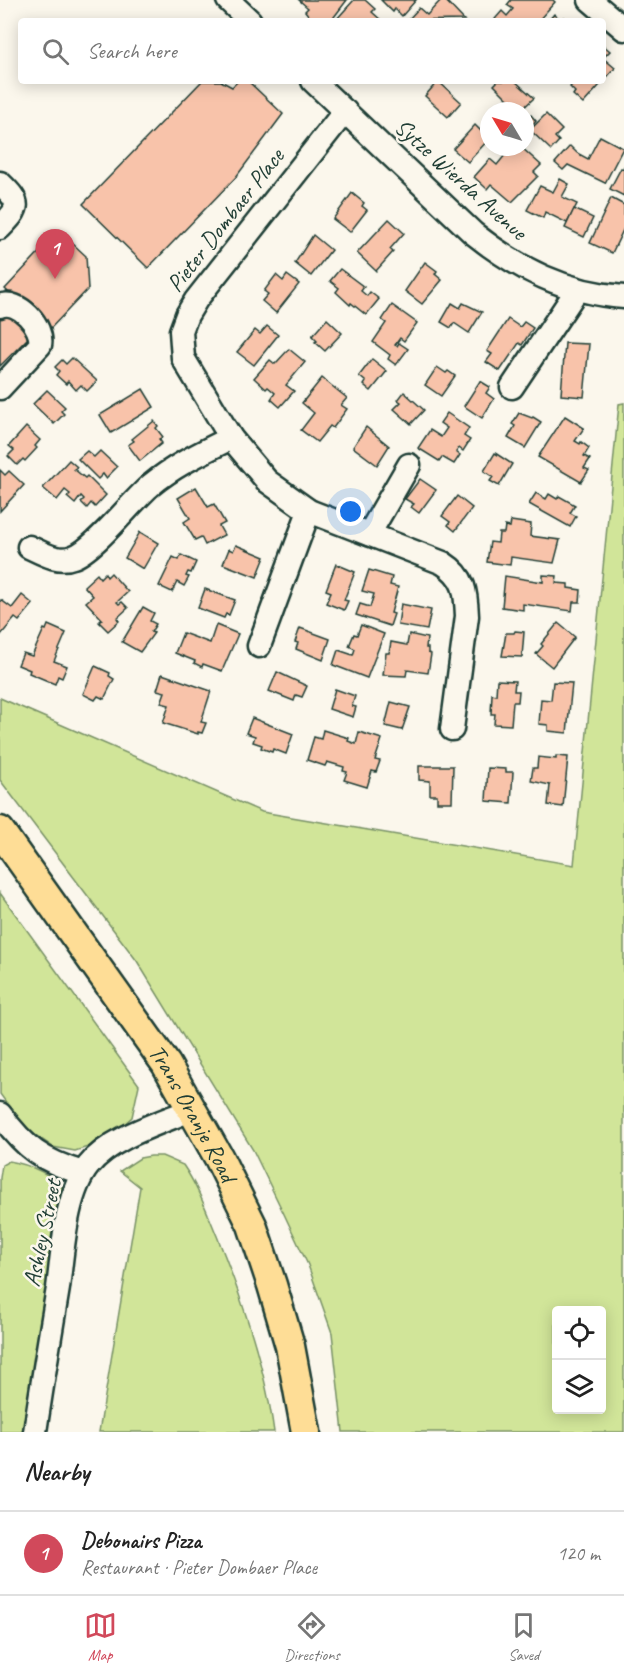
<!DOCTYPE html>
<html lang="en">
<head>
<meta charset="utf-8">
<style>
	body { margin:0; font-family:Caveat,sans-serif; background:#f2f2f2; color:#222 }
	.controls { position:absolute; right:18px; bottom:18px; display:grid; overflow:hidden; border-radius:6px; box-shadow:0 3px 15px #0003 }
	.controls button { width:54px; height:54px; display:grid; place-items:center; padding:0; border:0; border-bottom:2px solid #e0e0e0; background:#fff; color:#222; font:30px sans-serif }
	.compass { position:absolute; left:480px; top:102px; width:54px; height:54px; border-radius:50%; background:#fff; box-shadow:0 3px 15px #0003; rotate:308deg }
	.you { position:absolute; left:351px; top:512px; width:21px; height:21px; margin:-15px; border:4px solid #fff; border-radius:50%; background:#1a73e8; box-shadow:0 0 0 9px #1a73e833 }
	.badge { display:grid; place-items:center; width:39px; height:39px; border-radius:50%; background:#d1495b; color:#fff; font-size:20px; font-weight:700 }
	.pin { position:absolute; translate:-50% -50px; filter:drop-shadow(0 2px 3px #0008) }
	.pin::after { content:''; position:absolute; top:32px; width:21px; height:18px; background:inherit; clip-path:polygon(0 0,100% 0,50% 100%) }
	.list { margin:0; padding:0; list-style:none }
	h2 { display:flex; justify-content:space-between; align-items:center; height:78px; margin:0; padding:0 24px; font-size:26px }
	h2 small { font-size:20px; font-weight:400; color:#767676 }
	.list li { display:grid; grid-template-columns:39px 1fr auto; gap:18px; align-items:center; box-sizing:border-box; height:84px; padding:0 24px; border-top:2px solid #e0e0e0 }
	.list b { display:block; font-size:22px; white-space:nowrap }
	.list p { margin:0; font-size:20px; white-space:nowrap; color:#767676 }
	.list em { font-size:20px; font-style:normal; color:#767676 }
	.icon { flex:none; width:33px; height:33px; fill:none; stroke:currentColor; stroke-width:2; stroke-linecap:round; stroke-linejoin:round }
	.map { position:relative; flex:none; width:624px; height:1432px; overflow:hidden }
	.search { position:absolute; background:#fff; box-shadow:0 3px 15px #0003; left:18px; right:18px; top:18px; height:66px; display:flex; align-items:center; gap:15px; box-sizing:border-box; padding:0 21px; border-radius:6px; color:#767676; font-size:22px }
	.sheet { height:162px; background:#fff }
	nav { display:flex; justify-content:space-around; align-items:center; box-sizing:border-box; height:84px; border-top:2px solid #e0e0e0; background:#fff; font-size:16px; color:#767676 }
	nav a { display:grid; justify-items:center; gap:3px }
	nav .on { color:#d1495b }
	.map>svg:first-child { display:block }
	.green { fill:#d1e599; stroke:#789166; stroke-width:1.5; fill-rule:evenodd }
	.building { fill:#f8c3aa; stroke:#1f3d34; stroke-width:1.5 }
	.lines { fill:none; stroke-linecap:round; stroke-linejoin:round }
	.minor-casing { stroke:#1f3d34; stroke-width:27 }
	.major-casing { stroke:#1f3d34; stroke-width:33 }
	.minor { stroke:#fbf7ec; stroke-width:22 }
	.major { stroke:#fedd96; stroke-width:28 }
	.labels { text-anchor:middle; stroke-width:5; stroke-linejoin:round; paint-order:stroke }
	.street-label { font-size:24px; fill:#1f3d34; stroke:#fbf7ec }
</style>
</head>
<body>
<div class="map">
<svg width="624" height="1432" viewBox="0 0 624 1432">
	<rect width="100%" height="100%" fill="#fbf7ec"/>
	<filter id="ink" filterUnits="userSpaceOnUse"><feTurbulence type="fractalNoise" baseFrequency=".0167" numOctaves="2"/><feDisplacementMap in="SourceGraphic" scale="12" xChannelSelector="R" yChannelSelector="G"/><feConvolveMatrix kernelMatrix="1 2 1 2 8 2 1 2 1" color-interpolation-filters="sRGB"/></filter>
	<g filter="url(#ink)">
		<g class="green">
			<path d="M624 403V1432H343L332 1333 308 1265 284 1214 253 1150 137 961 0 780V698L262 812 574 865 619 404ZM556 1310H602V1410H556Z"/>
			<polygon points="0,893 139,1085 132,1117 104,1142 75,1151 53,1147 24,1127 0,1094"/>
			<path d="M151 1156H162L183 1165C198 1187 207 1212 217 1236 242 1298 265 1365 274 1432H99L140 1187 120 1171 140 1158Z"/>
			<path d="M9 1161C27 1164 57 1175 65 1192L28 1432H0V1178L2 1165Z"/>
		</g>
		<g class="building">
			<polygon points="299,0 347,0 331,21 313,21 305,11 308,8"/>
			<polygon points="354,0 365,0 375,9 372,12 382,21 335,21"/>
			<polygon points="381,0 416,0 402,16 395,9 393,12"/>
			<polygon points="441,0 445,0 464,20 407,21 419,8 427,15"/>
			<polygon points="511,0 553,0 555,2 538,21 496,21 495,19 502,11 507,16 513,9 507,5"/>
			<polygon points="554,14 561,20 564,17 568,21 548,21"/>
			<polygon points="603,45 610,51 603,58 615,68 583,104 573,95 575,92 570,87 575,81 603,81"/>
			<polygon points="202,81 221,81 232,87 238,81 248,81 283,114 236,177 148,268 83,204"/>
			<polygon points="438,81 461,102 448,117 425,96"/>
			<polygon points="498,81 515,81 534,98 520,111 494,85"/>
			<polygon points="546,114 562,130 555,137 559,141 551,150 530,130"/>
			<polygon points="531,115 536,121 528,131 525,128 525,121"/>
			<polygon points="475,125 489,139 468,162 453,149"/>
			<polygon points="600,136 623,148 605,183 568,165 563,170 555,163 570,146 577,153 588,159"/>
			<polygon points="508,147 521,147 541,165 534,172 538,176 512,202 491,184 487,189 474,177 490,159 497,165 506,154 503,152"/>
			<polygon points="624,166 624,196 610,189 621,168 623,169"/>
			<polygon points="560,179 569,184 562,197 577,204 567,223 545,212 543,218 527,210 540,186 553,192"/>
			<polygon points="352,193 364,203 362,206 367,210 350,232 333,219"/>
			<polygon points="611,198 624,205 624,228 612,253 590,243"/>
			<polygon points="574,209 593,218 584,237 565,228"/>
			<polygon points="389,219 404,233 390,249 393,252 376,271 357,253"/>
			<polygon points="59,231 86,256 88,289 49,330 5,289"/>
			<polygon points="313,235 331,250 311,276 295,263"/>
			<polygon points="425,262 437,271 435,274 442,280 422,304 405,291"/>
			<polygon points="340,269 364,287 361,291 367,296 370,292 379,299 366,315 351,303 350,305 336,292 339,288 330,281"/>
			<polygon points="276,275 283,281 287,275 299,284 276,313 262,301 268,294 264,291"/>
			<polygon points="452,303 460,308 463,303 482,312 469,333 454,323 451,328 441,322"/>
			<polygon points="392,305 417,323 404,341 400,338 395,345 397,346 399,343 408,349 396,365 388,359 390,355 373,342 386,323 382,320"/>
			<polygon points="5,308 32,334 0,366 0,312"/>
			<polygon points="327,319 342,333 325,351 315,342 317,341 312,336"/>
			<polygon points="508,319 520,327 524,322 533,328 522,345 519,343 500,371 486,362 492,354 487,351"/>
			<polygon points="267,326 278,335 254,365 237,352 255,330 260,334"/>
			<polygon points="565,343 589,344 584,397 561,395"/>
			<polygon points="289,349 305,362 286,385 294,391 280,407 271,399 275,393 268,387 266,389 254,378 270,360 275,364"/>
			<polygon points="72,358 97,381 87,391 81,385 76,390 68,381 66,384 56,375 59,371 55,367 62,360 66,364"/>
			<polygon points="372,359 387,371 371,391 364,385 366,382 359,376"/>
			<polygon points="437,367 446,373 448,371 455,376 441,396 425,385"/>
			<polygon points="322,378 347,398 341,405 347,409 333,428 330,426 317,442 301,430 314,413 302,403"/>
			<polygon points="480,381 490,387 486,393 494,399 482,418 464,406"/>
			<polygon points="143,389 154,407 111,433 100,415"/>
			<polygon points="47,390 65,407 61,411 64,414 54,424 33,404"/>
			<polygon points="404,392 424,410 411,424 394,409 401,402 398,400"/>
			<polygon points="447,413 469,428 464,436 470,440 463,451 459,448 456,452 460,455 454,464 442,457 439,461 418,448 430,430 441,437 447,428 440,423"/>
			<polygon points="519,413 532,418 533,417 541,422 525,448 508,438 515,426 512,424"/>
			<polygon points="565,416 584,428 575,441 580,444 581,442 589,448 584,456 590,459 584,468 589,470 581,482 538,457"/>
			<polygon points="154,421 158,426 156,428 163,437 159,439 162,443 140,461 128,445 134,441 132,439"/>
			<polygon points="26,427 40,440 35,446 37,448 25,461 23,459 17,465 8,456 14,450 9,446"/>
			<polygon points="366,427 389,446 377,465 353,447"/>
			<polygon points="87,451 94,457 100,451 117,467 106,478 103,474 98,479 78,459"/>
			<polygon points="495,453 512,464 499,486 490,481 493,477 484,471"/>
			<polygon points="69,460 77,467 74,469 85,478 87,476 106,495 95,507 91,503 87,508 81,502 84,499 81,496 75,504 67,497 70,494 65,490 57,500 43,488"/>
			<polygon points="0,470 5,475 9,471 24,485 0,511"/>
			<polygon points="420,479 436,490 419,513 411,507 414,504 405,499"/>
			<polygon points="196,487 208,507 214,504 225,523 219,526 224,535 205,545 201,537 195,540 184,522 190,518 178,498"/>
			<polygon points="536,493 546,499 549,494 557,499 559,496 575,505 570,513 576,516 570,527 529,504"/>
			<polygon points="457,496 472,508 455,531 448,525 450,522 442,516"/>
			<polygon points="511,521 531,524 530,536 560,540 554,563 511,557 510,565 487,562 490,542 498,543 499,533 504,533 505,526 510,527"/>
			<polygon points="140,532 158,543 143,569 125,558"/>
			<polygon points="236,545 265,557 257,577 223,564 229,549 233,551"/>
			<polygon points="181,555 196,562 191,573 188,572 186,576 189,577 184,586 177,582 172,592 159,586 173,557 179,560"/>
			<polygon points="336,564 355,572 344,600 348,601 344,610 326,603 331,592 326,590"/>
			<polygon points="369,570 392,577 390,585 398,587 391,613 394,614 390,626 356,615 360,604 370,607 374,594 362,591"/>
			<polygon points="105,573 107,577 111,573 128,592 117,602 119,604 122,602 128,608 117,618 119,621 108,631 99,622 102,619 86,602 93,596 84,586 97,574 100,578"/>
			<polygon points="543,575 557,576 556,583 568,584 568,588 581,590 580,602 573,602 572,611 523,604 523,610 502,607 505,576 543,582"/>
			<polygon points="205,589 235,600 229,615 226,614 224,618 198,608"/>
			<polygon points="22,595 33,604 19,621 15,618 0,636 0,602 1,600 12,608"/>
			<polygon points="401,604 431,610 427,630 398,625"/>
			<polygon points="143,607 154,613 150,621 156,624 151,632 154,633 140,652 122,642"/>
			<polygon points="558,623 575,637 552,667 536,654 543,646 541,644"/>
			<polygon points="48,625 66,633 54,661 67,666 62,678 58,676 55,684 29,673 30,670 18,665 23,653 32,656 44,629 46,630"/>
			<polygon points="216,625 238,634 222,671 203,664 202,667 194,663 195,661 175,653 183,633 210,643"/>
			<polygon points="361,625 384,634 367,678 333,665 338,650 353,655 355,649 349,646 354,634 357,635"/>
			<polygon points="300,628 330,639 323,660 296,649 298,643 295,642"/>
			<polygon points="515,631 524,632 522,657 502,656 506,633 514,633"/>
			<polygon points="409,634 427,638 426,648 428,648 428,653 431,654 428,673 407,670 406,676 383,675 386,653 389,653 391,642 407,645"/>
			<polygon points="95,666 110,673 109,676 114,679 104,699 98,696 95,700 83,694"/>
			<polygon points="277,672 307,686 302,697 296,695 294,701 269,691"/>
			<polygon points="162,674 211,691 201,722 206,723 202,733 198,732 198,734 163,723 169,705 161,703 165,692 157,690"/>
			<polygon points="497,680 515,681 514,691 519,691 518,702 513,702 511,725 494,724 495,714 491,714 492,694 496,695"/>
			<polygon points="553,682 572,683 567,733 548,731 548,725 539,724 541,699 551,700"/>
			<polygon points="335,689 355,696 352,706 356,707 353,717 329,709"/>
			<polygon points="391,702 410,707 402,730 385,726"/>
			<polygon points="252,718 293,734 286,754 273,749 272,752 261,748 262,745 253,742 255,736 246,733"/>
			<polygon points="323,730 349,738 348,741 356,744 359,732 382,739 375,760 380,761 376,772 372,771 367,787 344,780 347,772 343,771 344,767 327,762 325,766 307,760 314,737 321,739"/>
			<polygon points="556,756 568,757 563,807 548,805 550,785 531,781 533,768 537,768 538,757 556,759"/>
			<polygon points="419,766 453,766 452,802 437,802 437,795 430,795 430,781 419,780"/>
			<polygon points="488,768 506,769 506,772 513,772 511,803 486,801"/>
		</g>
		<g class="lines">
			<defs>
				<g id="minor">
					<polyline points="228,0 250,21"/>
					<polyline points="590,0 624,29"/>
					<path d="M313 81 473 233C518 269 566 293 624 297"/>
					<path d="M345 111 196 300 187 315 181 331 183 358 231 438 267 481 309 511 443 563C465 577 466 592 467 616L452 729"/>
					<path d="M0 183C22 204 20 207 0 228"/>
					<path d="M0 306C18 298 44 327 40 345L0 388"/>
					<polyline points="512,387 577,290"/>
					<polyline points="369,534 409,465"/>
					<path d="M29 547C42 553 58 563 73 557 93 551 132 501 151 485 175 465 203 452 231 438"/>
					<polyline points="259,646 309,511"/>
					<path d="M0 1114C25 1148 42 1161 83 1173"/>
					<path d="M35 1432C42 1384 50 1336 58 1288 63 1251 65 1194 89 1165 111 1137 161 1123 193 1109"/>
				</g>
				<g id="major">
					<path id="s1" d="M0 831 166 1064 219 1158 252 1225 272 1285 290 1346 306 1432"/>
				</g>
			</defs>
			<use href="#minor" class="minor-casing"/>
			<use href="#major" class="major-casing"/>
			<use href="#minor" class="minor"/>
			<use href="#major" class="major"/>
		</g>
	</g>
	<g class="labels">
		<g class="street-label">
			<text transform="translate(461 179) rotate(42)" y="8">Sytze Wierda Avenue</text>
			<text transform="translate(225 220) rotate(-52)" y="8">Pieter Dombaer Place</text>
			<text dy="8" stroke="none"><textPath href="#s1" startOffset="342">Trans Oranje Road</textPath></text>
			<text transform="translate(42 1233) rotate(-78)" y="8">Ashley Street</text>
		</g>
	</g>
</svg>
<div class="controls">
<button><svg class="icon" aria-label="locate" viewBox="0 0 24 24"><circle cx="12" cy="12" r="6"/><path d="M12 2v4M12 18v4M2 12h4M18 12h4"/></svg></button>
<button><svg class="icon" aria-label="layers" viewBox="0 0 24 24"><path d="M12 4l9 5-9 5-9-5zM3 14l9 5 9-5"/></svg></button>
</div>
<svg class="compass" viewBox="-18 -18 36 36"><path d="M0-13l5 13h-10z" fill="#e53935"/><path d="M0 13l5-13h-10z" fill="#767676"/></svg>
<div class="you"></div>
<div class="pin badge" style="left:55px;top:279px">1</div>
<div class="search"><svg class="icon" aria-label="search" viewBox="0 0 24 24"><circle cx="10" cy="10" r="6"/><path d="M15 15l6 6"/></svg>Search here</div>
</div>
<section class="sheet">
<h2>Nearby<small></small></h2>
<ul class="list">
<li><span class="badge">1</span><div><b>Debonairs Pizza</b><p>Restaurant · Pieter Dombaer Place</p></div><em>120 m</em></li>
</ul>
</section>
<nav>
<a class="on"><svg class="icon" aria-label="map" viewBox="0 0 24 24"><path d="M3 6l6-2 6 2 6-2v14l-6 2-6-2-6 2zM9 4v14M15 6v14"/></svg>Map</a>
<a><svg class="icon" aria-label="directions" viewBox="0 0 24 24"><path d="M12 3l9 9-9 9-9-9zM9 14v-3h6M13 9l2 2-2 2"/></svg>Directions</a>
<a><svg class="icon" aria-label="saved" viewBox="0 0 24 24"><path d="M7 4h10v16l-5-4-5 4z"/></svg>Saved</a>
</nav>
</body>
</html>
